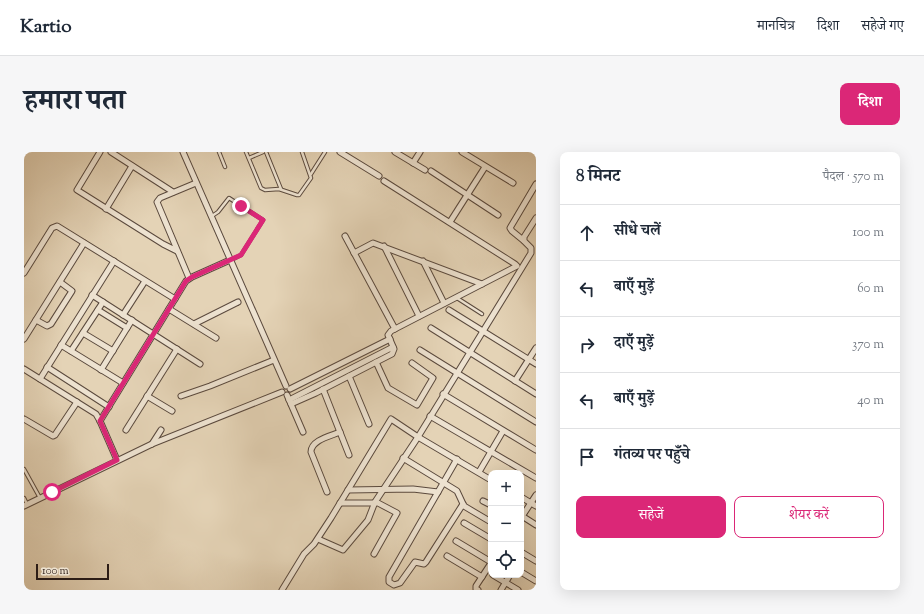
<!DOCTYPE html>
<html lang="hi">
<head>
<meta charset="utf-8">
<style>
	body { margin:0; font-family:"Sorts Mill Goudy","Noto Serif Devanagari",serif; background:#f6f6f7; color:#1f2937 }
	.controls { position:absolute; right:12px; bottom:12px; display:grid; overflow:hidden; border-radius:8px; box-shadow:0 4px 16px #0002 }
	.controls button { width:36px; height:36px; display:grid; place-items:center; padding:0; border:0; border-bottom:1px solid #e0e1e3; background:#fff; color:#1f2937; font:20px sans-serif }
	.scale { position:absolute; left:12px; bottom:10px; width:73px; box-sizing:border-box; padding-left:4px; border:2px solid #2d1d16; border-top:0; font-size:11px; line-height:14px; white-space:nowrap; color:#2d1d16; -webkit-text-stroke:3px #ede2d0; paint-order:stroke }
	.stop { position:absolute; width:12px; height:12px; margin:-9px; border:3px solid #db2777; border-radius:50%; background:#fff }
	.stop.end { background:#db2777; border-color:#fff; box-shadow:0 1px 4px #0008 }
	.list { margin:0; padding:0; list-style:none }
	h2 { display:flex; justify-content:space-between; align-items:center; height:52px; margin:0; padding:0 16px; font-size:17px }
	h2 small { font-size:13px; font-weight:400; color:#747a83 }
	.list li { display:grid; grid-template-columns:26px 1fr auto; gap:12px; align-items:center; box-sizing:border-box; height:56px; padding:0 16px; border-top:1px solid #e0e1e3 }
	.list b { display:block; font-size:15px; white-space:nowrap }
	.list em { font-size:13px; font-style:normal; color:#747a83 }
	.actions { display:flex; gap:8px; padding:12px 16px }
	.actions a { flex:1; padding:9px 0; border:1px solid #db2777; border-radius:8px; text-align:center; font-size:14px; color:#db2777 }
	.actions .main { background:#db2777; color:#fff }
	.icon { flex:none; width:22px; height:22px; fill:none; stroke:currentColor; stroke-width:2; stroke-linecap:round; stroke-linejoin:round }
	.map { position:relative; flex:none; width:512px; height:438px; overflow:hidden; border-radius:8px }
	header { display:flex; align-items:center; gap:24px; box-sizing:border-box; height:56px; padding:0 20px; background:#fff; border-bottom:1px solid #e0e1e3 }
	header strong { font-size:19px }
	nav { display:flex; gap:22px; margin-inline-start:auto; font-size:14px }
	.intro { display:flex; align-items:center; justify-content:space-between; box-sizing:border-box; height:96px; padding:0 24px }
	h1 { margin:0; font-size:28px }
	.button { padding:10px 18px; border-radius:8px; background:#db2777; color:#fff; font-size:14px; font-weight:700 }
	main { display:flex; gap:24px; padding:0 24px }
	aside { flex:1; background:#fff; border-radius:8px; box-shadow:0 4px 16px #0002 }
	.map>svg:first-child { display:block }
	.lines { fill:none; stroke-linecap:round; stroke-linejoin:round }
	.service-casing { stroke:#5b4a3e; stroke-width:4.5 }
	.minor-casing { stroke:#5b4a3e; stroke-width:7 }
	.service { stroke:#ede2d0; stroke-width:2.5 }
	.minor { stroke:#ede2d0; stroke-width:5 }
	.route { stroke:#db2777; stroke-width:5 }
</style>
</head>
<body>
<header>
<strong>Kartio</strong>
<nav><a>मानचित्र</a><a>दिशा</a><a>सहेजे गए</a></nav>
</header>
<div class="intro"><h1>हमारा पता</h1><a class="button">दिशा</a></div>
<main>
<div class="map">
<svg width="512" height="438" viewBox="0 0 512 438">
	<rect width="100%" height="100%" fill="#e4d3b6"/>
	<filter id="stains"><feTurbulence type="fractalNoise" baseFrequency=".005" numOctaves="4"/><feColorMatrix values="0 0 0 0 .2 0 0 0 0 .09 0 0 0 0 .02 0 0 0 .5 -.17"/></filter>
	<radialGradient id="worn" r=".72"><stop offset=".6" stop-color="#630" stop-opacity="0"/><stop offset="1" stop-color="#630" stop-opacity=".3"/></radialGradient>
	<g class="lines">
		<defs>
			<g id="service">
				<polyline points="195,0 201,15"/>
				<polyline points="222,0 237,36 241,38 255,37 273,43 275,43 287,26 278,0"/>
				<polyline points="242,0 257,37"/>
				<polyline points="225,6 239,0"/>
				<polyline points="287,22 301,0"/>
				<polyline points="188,64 194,60 205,46 239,68 217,103 207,108"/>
				<polyline points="433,146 458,162"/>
				<polyline points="0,317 16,346"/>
				<polyline points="0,346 3,352"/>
			</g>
			<g id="minor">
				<polyline points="76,0 53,38 139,92 153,99"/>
				<polyline points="87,0 149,40"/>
				<polyline points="159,0 262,234"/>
				<polyline points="316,0 355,24"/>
				<polyline points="371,0 401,18"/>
				<polyline points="438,0 489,31"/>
				<polyline points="389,11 396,0"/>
				<polyline points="407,19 474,63"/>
				<polyline points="82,57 108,14"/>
				<polyline points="426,70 461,15"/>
				<polyline points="321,84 371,177"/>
				<polyline points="499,88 488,79 486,76 512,32"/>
				<polyline points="360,94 395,164"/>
				<polyline points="330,101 349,91 458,132"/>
				<polyline points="399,109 420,151"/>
				<polyline points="0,121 28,76 33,74 151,147"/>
				<polyline points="165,126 133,50 136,46 172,31"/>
				<polyline points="68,143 176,212"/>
				<polyline points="145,157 192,186"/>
				<polyline points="74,158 103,176"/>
				<polyline points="425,158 512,212"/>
				<polyline points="99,163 121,129"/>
				<polyline points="12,168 23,174 27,172 48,139 36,130"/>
				<polyline points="170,172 214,150"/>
				<polyline points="407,176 512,242"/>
				<polyline points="59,181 89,199"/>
				<polyline points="0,187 60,91"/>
				<polyline points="37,193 99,231"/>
				<polyline points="396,198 512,270"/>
				<polyline points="47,199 79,150"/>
				<polyline points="352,210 364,236 393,253 409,226 388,211"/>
				<polyline points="23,215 85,255"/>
				<polyline points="0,217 72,262 76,269 93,308"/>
				<polyline points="77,218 108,168"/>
				<polyline points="325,224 345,272"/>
				<polyline points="16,227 90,109"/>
				<polyline points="491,229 512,196"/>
				<polyline points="266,237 366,187"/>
				<polyline points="299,237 325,303"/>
				<polyline points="419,242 512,298"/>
				<polyline points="263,243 279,280"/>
				<polyline points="123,244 148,259"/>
				<polyline points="157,244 186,234 250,208"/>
				<polyline points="265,248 369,195"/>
				<polyline points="267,252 292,241 368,202 370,197 364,183 367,179 493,114 491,112 360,29"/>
				<polyline points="406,264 512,326"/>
				<polyline points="0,267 29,284 31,283 53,250"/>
				<polyline points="76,269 162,129 168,125 206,108"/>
				<polyline points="102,278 153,197"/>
				<polyline points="128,292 137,278"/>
				<polyline points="379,306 433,339 440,354 467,370"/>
				<polyline points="433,307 365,425 365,430 370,433 376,431 391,410 400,412 402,410 439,352"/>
				<polyline points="455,320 479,279"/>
				<polyline points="324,338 389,337 414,340"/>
				<path d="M303 340 287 300C287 288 307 284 316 280"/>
				<polyline points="497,345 512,354"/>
				<polyline points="459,349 467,353"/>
				<polyline points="316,351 354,351 373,361 350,402"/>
				<polyline points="0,354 128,292 258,240"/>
				<polyline points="498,364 512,373"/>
				<polyline points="497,366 512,343"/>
				<polyline points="440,371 467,387"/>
				<polyline points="294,387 319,398 344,368 351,350 394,285 507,101 507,96 500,89 500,85 512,66"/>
				<polyline points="432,389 467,410"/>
				<polyline points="497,400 512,409"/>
				<polyline points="423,404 458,425"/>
				<polyline points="497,420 512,429"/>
				<polyline points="469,423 494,438"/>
				<polyline points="258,438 280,402 290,392 307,366 367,267 394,285 467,328"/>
				<polyline points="454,438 452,437 452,434 467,411"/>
				<polyline points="477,438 486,423"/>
			</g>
		</defs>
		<use href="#service" class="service-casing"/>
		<use href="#minor" class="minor-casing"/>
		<use href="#service" class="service"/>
		<use href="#minor" class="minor"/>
	</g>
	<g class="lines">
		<polyline class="route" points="28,340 93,308 76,269 162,129 168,125 217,103 239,68 217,54"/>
	</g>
	<rect width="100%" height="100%" filter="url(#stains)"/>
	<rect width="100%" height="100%" fill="url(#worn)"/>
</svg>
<div class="controls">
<button>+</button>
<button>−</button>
<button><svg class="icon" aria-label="locate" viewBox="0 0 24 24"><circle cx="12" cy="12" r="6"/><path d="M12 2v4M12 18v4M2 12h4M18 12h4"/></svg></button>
</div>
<div class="scale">100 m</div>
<div class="stop" style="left:28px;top:340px"></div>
<div class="stop end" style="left:217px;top:54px"></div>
</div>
<aside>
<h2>8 मिनट<small>पैदल · 570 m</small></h2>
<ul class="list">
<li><svg class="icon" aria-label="ahead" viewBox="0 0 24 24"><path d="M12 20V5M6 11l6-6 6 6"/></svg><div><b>सीधे चलें</b></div><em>100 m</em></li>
<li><svg class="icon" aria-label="left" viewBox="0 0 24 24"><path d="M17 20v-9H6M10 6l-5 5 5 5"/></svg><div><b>बाएँ मुड़ें</b></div><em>60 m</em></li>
<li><svg class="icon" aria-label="right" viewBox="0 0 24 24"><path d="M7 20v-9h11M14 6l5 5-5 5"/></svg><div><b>दाएँ मुड़ें</b></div><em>370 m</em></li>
<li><svg class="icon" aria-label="left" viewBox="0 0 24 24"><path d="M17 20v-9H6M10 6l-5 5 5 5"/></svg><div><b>बाएँ मुड़ें</b></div><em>40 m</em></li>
<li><svg class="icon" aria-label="arrive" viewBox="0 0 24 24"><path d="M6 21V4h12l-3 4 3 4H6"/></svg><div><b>गंतव्य पर पहुँचे</b></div></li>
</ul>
<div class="actions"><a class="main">सहेजें</a><a>शेयर करें</a></div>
</aside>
</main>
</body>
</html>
